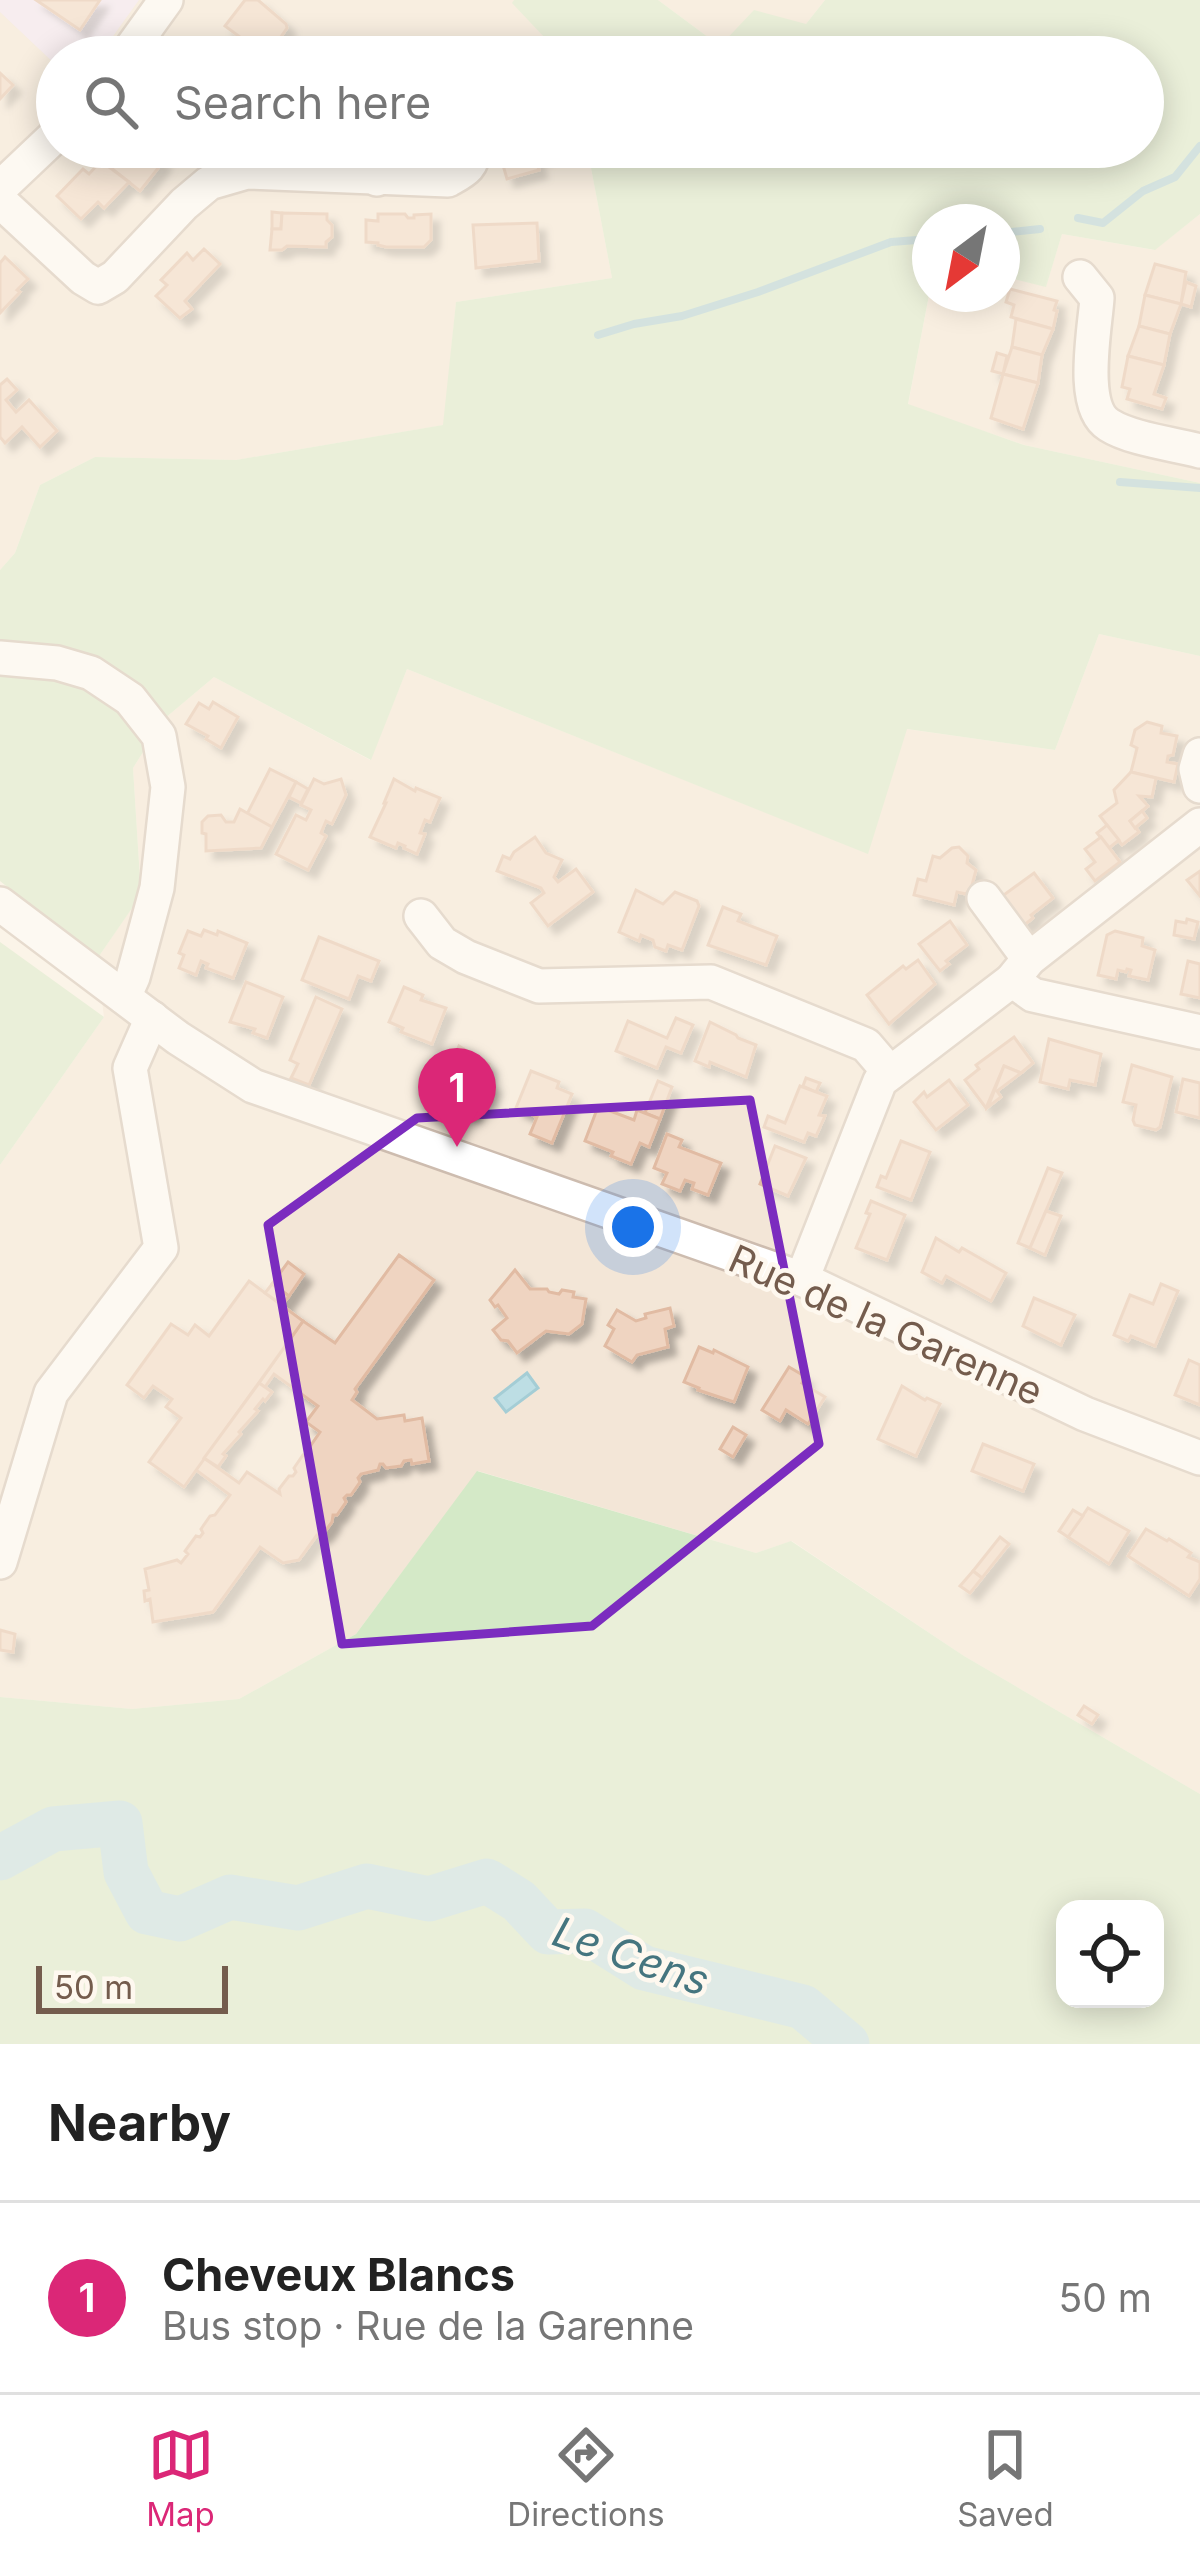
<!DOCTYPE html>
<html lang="en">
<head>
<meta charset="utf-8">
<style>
	body { margin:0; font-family:Inter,sans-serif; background:#f2f2f2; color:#222 }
	.controls { position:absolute; right:36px; bottom:36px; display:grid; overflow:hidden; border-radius:24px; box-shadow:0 6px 30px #0003 }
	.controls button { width:108px; height:108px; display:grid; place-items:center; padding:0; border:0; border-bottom:3px solid #e0e0e0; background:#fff; color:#222; font:60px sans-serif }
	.compass { position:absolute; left:912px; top:204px; width:108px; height:108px; border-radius:50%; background:#fff; box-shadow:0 6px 30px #0003; rotate:212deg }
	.scale { position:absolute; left:36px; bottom:30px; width:192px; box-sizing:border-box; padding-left:12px; border:6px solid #745c4d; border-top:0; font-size:33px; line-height:42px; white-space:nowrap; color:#745c4d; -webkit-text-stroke:9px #fef8ef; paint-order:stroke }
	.you { position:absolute; left:633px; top:1227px; width:42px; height:42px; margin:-30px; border:9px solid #fff; border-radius:50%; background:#1a73e8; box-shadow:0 0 0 18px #1a73e833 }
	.badge { display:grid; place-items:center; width:78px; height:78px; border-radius:50%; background:#db2777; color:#fff; font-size:39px; font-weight:700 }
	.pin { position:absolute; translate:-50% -99px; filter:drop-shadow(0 3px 6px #0008) }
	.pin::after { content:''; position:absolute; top:63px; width:42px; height:36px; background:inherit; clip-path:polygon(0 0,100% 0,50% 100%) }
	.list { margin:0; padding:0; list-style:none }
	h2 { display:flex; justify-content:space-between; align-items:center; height:156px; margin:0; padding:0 48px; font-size:51px }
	h2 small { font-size:39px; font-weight:400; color:#767676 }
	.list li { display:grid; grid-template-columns:78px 1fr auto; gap:36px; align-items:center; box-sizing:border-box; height:192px; padding:0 48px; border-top:3px solid #e0e0e0 }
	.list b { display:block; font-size:45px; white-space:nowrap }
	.list p { margin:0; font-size:39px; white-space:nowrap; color:#767676 }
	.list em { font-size:39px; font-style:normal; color:#767676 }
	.icon { flex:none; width:66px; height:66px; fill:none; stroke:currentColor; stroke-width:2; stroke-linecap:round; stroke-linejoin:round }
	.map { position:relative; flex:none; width:1200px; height:2044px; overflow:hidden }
	.search { position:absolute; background:#fff; box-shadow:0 6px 30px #0003; left:36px; right:36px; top:36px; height:132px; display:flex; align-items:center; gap:30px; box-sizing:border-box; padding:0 42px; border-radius:66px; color:#767676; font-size:45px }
	.sheet { height:348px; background:#fff }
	nav { display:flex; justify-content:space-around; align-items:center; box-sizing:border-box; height:168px; border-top:3px solid #e0e0e0; background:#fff; font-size:33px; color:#767676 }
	nav a { display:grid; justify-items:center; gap:6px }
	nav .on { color:#db2777 }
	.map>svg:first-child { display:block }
	.residential { fill:#f3e6d7 }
	.education { fill:#f1e5f8 }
	.green { fill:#d4e9c7; fill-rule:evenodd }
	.water { fill:#bddee4; stroke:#a4cdd5; stroke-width:3 }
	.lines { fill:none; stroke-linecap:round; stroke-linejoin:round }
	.stream { stroke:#a4cdd5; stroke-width:8 }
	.river { stroke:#bddee4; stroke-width:45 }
	.building { fill:#efd4c1; stroke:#e1bba3; stroke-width:3; filter:url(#shadow) }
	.minor-casing { stroke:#cdbcaf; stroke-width:38 }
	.minor { stroke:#fff; stroke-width:33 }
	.marked { fill:none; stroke:#7b2cbf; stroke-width:9; stroke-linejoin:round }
	.labels { text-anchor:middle; stroke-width:9; stroke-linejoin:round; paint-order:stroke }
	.street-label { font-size:39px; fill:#745c4d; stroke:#fef8ef }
	.water-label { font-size:42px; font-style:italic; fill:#45757f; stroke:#fef8ef }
</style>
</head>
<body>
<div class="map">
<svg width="1200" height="2044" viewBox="0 0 1200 2044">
	<defs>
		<filter id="shadow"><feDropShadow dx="8" dy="8" stdDeviation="3" flood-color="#0004"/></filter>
	</defs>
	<rect width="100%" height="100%" fill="#fbf4e8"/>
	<g class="residential">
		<polygon points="0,0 514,0 513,3 563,57 57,57 57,147 587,147 612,278 456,302 444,425 236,460 95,457 40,485 15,553 0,570"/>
		<polygon points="658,0 825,0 806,24 720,46"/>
		<polygon points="1200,214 1200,483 1024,445 908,405 930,290 930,294 1002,294 1002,276 1046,286 1062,234 1154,250"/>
		<polygon points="1099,634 1200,656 1200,1794 964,1656 792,1541 756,1553 478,1471 356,1634 239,1699 132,1709 0,1697 0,1165 104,1017 97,959 141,894 133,768 164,719 214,677 370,760 407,669 867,853 906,729 1055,750"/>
	</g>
	<polygon class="education" points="0,0 139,0 98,57 57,57 57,66 0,12"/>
	<g class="green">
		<polygon points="514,0 658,0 720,46 754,10 806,24 825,0 1200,0 1200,214 1155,250 1062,234 1046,287 1002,276 1002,222 930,222 930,290 908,404 1024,445 1200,483 1200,656 1099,634 1055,750 907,729 868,854 407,669 371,760 214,677 164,719 133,768 141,895 97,959 0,881 0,570 15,553 40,485 95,457 236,460 443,425 456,302 612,278 587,147 1143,147 1143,57 563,57 512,3"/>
		<polygon points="0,942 104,1017 0,1165"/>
		<path d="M477 1471 756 1553 791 1541 964 1656 1200 1794V2044H0V1697L132 1709 239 1699 356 1634ZM1065 1909H1155V1999H1065Z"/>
	</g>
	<polygon class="water" points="527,1373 538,1388 506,1412 495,1398"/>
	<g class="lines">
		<g class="stream">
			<polyline points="1078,218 1103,223 1143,191 1175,177 1200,146"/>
			<polyline points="1002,233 1040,229"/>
			<polyline points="598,335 634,324 682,316 758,292 891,242 930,239"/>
			<polyline points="1120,482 1200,488"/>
		</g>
		<polyline class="river" points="0,1858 53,1829 120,1823 126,1872 147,1912 180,1919 230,1897 298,1908 367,1886 429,1899 487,1881 519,1901 548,1932 585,1931 644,1968 803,2007 847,2044"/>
	</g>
	<g class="building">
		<polygon points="36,0 100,0 80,30"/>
		<polygon points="245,0 258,0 286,24 287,28 267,57 225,26"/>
		<polygon points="425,38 441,44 450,40 458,43 460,47 485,56 416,57 414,51 416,43"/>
		<polygon points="223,39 247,57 209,57"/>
		<polygon points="0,73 13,85 0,99"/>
		<polygon points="132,147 144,147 163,162 140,191 111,168 121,155 124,157"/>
		<polygon points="506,147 544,147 546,154 535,157 539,170 507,179 503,165 514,162 511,151 507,152"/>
		<polygon points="101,161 129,182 104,208 98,202 81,219 57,196 83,169 89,174"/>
		<polygon points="272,212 282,213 281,229 272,229"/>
		<polygon points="282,213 327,214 327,220 332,225 332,237 326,242 326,247 287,246 282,250 270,250 272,229 281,229"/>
		<polygon points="378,214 405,214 408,218 414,218 414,215 431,214 431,240 424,247 386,247 378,245 378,243 366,242 366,220 378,221"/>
		<polygon points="537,223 539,261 476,268 473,225"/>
		<polygon points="204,249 220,264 185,301 192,309 180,318 156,296 167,285 161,280 187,253 193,260"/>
		<polygon points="5,257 28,279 17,290 20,292 0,313 0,263"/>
		<polygon points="1155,264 1186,272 1181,304 1145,295"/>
		<polygon points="1186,282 1196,286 1191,307 1181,304"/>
		<polygon points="1010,289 1057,301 1054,310 1057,311 1053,329 1011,317 1014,305 1006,302"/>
		<polygon points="1145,295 1181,304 1170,334 1139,326"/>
		<polygon points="1016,319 1053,329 1042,355 1012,347"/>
		<polygon points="1139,326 1170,334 1164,365 1128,356"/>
		<polygon points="1012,347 1042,355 1038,383 1003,374"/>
		<polygon points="997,353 1007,356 1003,374 992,371"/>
		<polygon points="1128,356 1164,365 1154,394 1166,398 1162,409 1127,399 1130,389 1122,387"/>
		<polygon points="1003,374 1038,383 1023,429 991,418"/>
		<polygon points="7,379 17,390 6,400 16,412 29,400 57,431 40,447 22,427 5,443 0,437 0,385"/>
		<polygon points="213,702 238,717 221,748 206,739 208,736 186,724 199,703 209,709"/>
		<polygon points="1147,722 1162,726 1161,733 1177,736 1173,755 1168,756 1167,762 1178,764 1174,782 1131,772 1137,748 1131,745 1135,730"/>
		<polygon points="270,769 296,782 272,827 247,814"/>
		<polygon points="1131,772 1156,778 1152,797 1139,796 1148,806 1130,821 1139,832 1122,845 1100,816 1117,803 1114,790"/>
		<polygon points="314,779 324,784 341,779 346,795 332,824 326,821 321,833 326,836 308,870 276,854 296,815 306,820 311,810 301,805"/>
		<polygon points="394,779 415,791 416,788 440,798 430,822 425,820 420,833 425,834 417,854 404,848 405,846 398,843 396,848 370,837 386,803 384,803"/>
		<polygon points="296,782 308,789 301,803 289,797"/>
		<polygon points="240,809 272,827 261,848 206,851 206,834 202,833 202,822 208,816 221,815 226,822 234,822"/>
		<polygon points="1142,811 1147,818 1135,828 1130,821"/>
		<polygon points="1107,825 1119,840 1109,848 1097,833"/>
		<polygon points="535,837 546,853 562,860 554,877 558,882 576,869 593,892 548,926 531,903 544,893 541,888 497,871 503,856 510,859 514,852"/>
		<polygon points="1101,837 1120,862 1095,881 1086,869 1095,862 1085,849"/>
		<polygon points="959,847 968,856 967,863 976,870 972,885 966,894 957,892 954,905 914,895 918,879 926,881 933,856 940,858 952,848"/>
		<polygon points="1200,871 1200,896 1187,880"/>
		<polygon points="1034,873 1053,898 1031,915 1033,918 1023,926 1001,897"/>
		<polygon points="636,890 663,904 675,892 697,901 699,906 682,950 668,945 666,951 655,947 653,940 641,935 639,941 619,932"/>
		<polygon points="723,907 741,914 738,921 777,936 766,965 708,945"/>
		<polygon points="1187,919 1198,922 1194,939 1174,935 1176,921 1186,923"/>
		<polygon points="950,921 967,945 946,961 949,964 940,971 919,944"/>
		<polygon points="204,930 217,935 218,931 247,943 233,978 206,968 208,964 201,961 196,975 179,968 184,955 179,953 188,931 201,936"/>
		<polygon points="1115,931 1143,938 1142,946 1155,950 1148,980 1129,976 1131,970 1127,969 1126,972 1118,970 1116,979 1098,975 1107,935"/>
		<polygon points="319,937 379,961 371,981 358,976 349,999 302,980"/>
		<polygon points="918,960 935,984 889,1024 867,995 903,966 906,969"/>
		<polygon points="1188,961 1200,964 1200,998 1181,994"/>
		<polygon points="246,982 283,997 267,1038 253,1033 255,1029 230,1022"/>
		<polygon points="404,987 423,995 421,1000 446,1008 432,1044 401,1032 403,1028 389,1022"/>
		<polygon points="316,997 342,1009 309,1085 291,1078 298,1064 290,1060"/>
		<polygon points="676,1018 693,1025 681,1053 666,1047 657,1068 616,1051 628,1021 667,1038"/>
		<polygon points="710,1022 736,1035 738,1038 756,1045 746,1077 710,1062 709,1067 695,1061"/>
		<polygon points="1014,1037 1033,1063 1021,1073 1004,1066 986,1108 965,1080 979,1069 976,1065"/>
		<polygon points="1049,1039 1101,1054 1095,1085 1070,1080 1068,1089 1040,1082"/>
		<polygon points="459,1046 489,1064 482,1080 494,1085 487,1103 478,1099 472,1114 442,1103 447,1088 443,1086"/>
		<polygon points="1132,1065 1172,1077 1160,1127 1156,1130 1135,1125 1133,1120 1136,1105 1123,1102"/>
		<polygon points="1004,1066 1021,1073 997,1091 1001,1097 988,1107"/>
		<polygon points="531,1071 559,1082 557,1088 572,1094 552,1143 530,1134 537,1117 516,1108"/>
		<polygon points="806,1078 820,1083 816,1092 803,1086"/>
		<polygon points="1183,1079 1200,1083 1200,1118 1176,1112"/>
		<polygon points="949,1080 968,1105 936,1130 914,1102 924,1092 927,1097"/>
		<polygon points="658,1081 672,1087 660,1119 645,1113"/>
		<polygon points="800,1086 827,1096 819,1115 825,1116 816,1136 808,1133 804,1142 764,1127 768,1116 785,1123"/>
		<polygon points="605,1109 634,1120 637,1110 660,1119 649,1147 640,1143 631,1164 611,1156 613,1152 585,1141 596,1112"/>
		<polygon points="667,1134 682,1140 679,1147 721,1163 708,1195 692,1189 694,1183 685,1180 680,1191 662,1184 667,1173 654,1168"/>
		<polygon points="901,1141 930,1152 911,1200 877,1187 881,1176 886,1178"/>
		<polygon points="775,1146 806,1158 788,1196 760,1184"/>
		<polygon points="1048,1168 1062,1173 1030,1248 1018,1243"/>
		<polygon points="871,1201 905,1215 887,1260 856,1248 870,1214 866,1213"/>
		<polygon points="1046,1211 1061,1216 1045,1255 1030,1248"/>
		<polygon points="936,1238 959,1252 962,1248 1006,1273 991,1301 946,1276 942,1283 922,1272"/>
		<polygon points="399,1255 434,1280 355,1389 357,1392 352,1400 377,1419 404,1415 405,1421 422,1418 429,1461 412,1464 411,1460 404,1461 401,1466 386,1468 383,1464 380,1464 378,1470 361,1474 358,1478 360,1482 351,1495 347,1495 344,1498 346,1502 337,1515 333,1515 332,1522 323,1534 317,1535 299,1560 283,1563 260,1547 213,1612 153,1622 150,1599 145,1601 144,1591 149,1590 145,1569 177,1560 181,1563 188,1554 185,1551 196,1536 200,1537 203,1533 201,1529 210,1516 215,1515 230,1495 196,1470 204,1458 239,1483 247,1472 280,1494 279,1489 289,1476 293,1476 296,1472 294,1468 303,1455 308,1456 309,1448 320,1432 306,1422 318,1406 274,1374 265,1387 259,1383 303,1321 335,1343"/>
		<polygon points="288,1262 304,1274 289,1296 272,1284"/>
		<polygon points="515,1270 530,1289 547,1289 549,1292 559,1294 562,1290 574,1292 573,1297 586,1299 582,1324 569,1334 546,1331 517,1353 508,1341 501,1340 493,1330 507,1318 498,1305 495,1307 490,1300"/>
		<polygon points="249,1281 303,1321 184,1487 149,1462 181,1418 166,1407 172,1399 153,1386 144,1398 127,1385 171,1324 188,1335 195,1325 209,1336"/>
		<polygon points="272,1284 289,1296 282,1305 265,1293"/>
		<polygon points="1161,1284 1178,1291 1155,1346 1131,1336 1128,1341 1114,1335 1130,1295 1153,1304"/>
		<polygon points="1034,1298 1075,1315 1061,1345 1023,1326"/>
		<polygon points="670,1308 674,1326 665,1329 668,1347 637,1355 632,1362 605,1346 614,1329 608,1325 617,1310 636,1321 646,1318 645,1314"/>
		<polygon points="699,1347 713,1353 714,1350 748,1367 734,1402 698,1390 699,1388 684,1382"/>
		<polygon points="1189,1360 1200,1365 1200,1405 1175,1395"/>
		<polygon points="789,1367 806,1377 802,1383 825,1397 808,1424 786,1410 780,1421 762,1410"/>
		<polygon points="259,1383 272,1392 265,1401 263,1399 255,1409 258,1411 239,1432 241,1434 223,1454 226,1456 218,1467 204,1458"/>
		<polygon points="902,1386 925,1400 927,1398 940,1404 916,1456 878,1439"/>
		<polygon points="733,1427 746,1435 733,1457 720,1449"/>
		<polygon points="983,1444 1034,1464 1023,1491 972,1471"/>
		<polygon points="1088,1508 1129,1531 1109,1564 1068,1537"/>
		<polygon points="1073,1510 1083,1516 1068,1537 1059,1531"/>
		<polygon points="1146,1529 1167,1541 1169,1539 1191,1553 1188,1557 1200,1562 1200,1579 1189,1596 1128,1556"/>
		<polygon points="1000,1537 1009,1544 982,1578 973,1571"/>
		<polygon points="973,1571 982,1578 970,1593 960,1586"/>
		<polygon points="0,1630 15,1634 13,1652 0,1650"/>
		<polygon points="1084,1706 1098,1715 1092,1724 1078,1715"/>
	</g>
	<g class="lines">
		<defs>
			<g id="minor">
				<polyline points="125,57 166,0"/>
				<polyline points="377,179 397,161 407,147"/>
				<polyline points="0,188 57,134"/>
				<path d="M0 201 83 278 98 287 115 277 184 204 209 183 247 172 448 180C464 171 474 167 473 147"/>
				<path d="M1080 277 1097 298C1095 329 1079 407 1109 425 1131 439 1174 444 1200 451"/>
				<polyline points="0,658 57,663 91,673 130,699 159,736 168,787 157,888 133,977 124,997"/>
				<polyline points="1200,755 1196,769 1200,786"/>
				<polyline points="984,898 1029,959"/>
				<polyline points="0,904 178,1038 253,1086 802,1279 1085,1414 1200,1458"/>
				<polyline points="421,916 442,943 466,957 539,986 711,982 866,1045 890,1073"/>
				<polyline points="1012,980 1029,959 1200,825"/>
				<polyline points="802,1279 880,1081 1012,980 1033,995 1200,1032"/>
				<polyline points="0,1562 51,1393 161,1248 130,1068 152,1018"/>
			</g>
		</defs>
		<use href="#minor" class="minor-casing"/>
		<use href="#minor" class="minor"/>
	</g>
	<path d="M0 0H1200V2044H0ZM750 1100 819 1444 592 1626 342 1644 268 1225 417 1118Z" fill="#fbf4e8" fill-opacity=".55" fill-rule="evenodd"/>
	<path class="marked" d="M750 1100 819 1444 592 1626 342 1644 268 1225 417 1118Z"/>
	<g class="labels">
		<g class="street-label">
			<text transform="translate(886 1325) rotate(24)" y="14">Rue de la Garenne</text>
		</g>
		<g class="water-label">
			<text transform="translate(631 1956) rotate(19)" y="15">Le Cens</text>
		</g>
	</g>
</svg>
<div class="controls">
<button><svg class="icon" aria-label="locate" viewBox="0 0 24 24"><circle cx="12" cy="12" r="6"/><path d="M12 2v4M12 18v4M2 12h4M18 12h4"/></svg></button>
</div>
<svg class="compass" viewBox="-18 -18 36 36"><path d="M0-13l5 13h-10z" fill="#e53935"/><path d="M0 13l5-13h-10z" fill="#767676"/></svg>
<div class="scale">50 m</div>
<div class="you"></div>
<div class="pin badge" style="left:457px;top:1147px">1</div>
<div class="search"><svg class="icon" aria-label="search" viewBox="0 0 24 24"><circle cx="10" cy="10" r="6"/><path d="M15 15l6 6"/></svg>Search here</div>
</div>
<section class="sheet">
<h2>Nearby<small></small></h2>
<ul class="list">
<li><span class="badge">1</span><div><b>Cheveux Blancs</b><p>Bus stop · Rue de la Garenne</p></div><em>50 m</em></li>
</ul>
</section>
<nav>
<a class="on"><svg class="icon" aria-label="map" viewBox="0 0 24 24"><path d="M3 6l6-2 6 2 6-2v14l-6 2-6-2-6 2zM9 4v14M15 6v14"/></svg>Map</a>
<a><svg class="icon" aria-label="directions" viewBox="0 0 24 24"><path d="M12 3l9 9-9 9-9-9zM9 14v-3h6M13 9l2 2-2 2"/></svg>Directions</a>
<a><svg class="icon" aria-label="saved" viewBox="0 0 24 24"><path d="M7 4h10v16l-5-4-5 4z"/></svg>Saved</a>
</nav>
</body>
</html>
